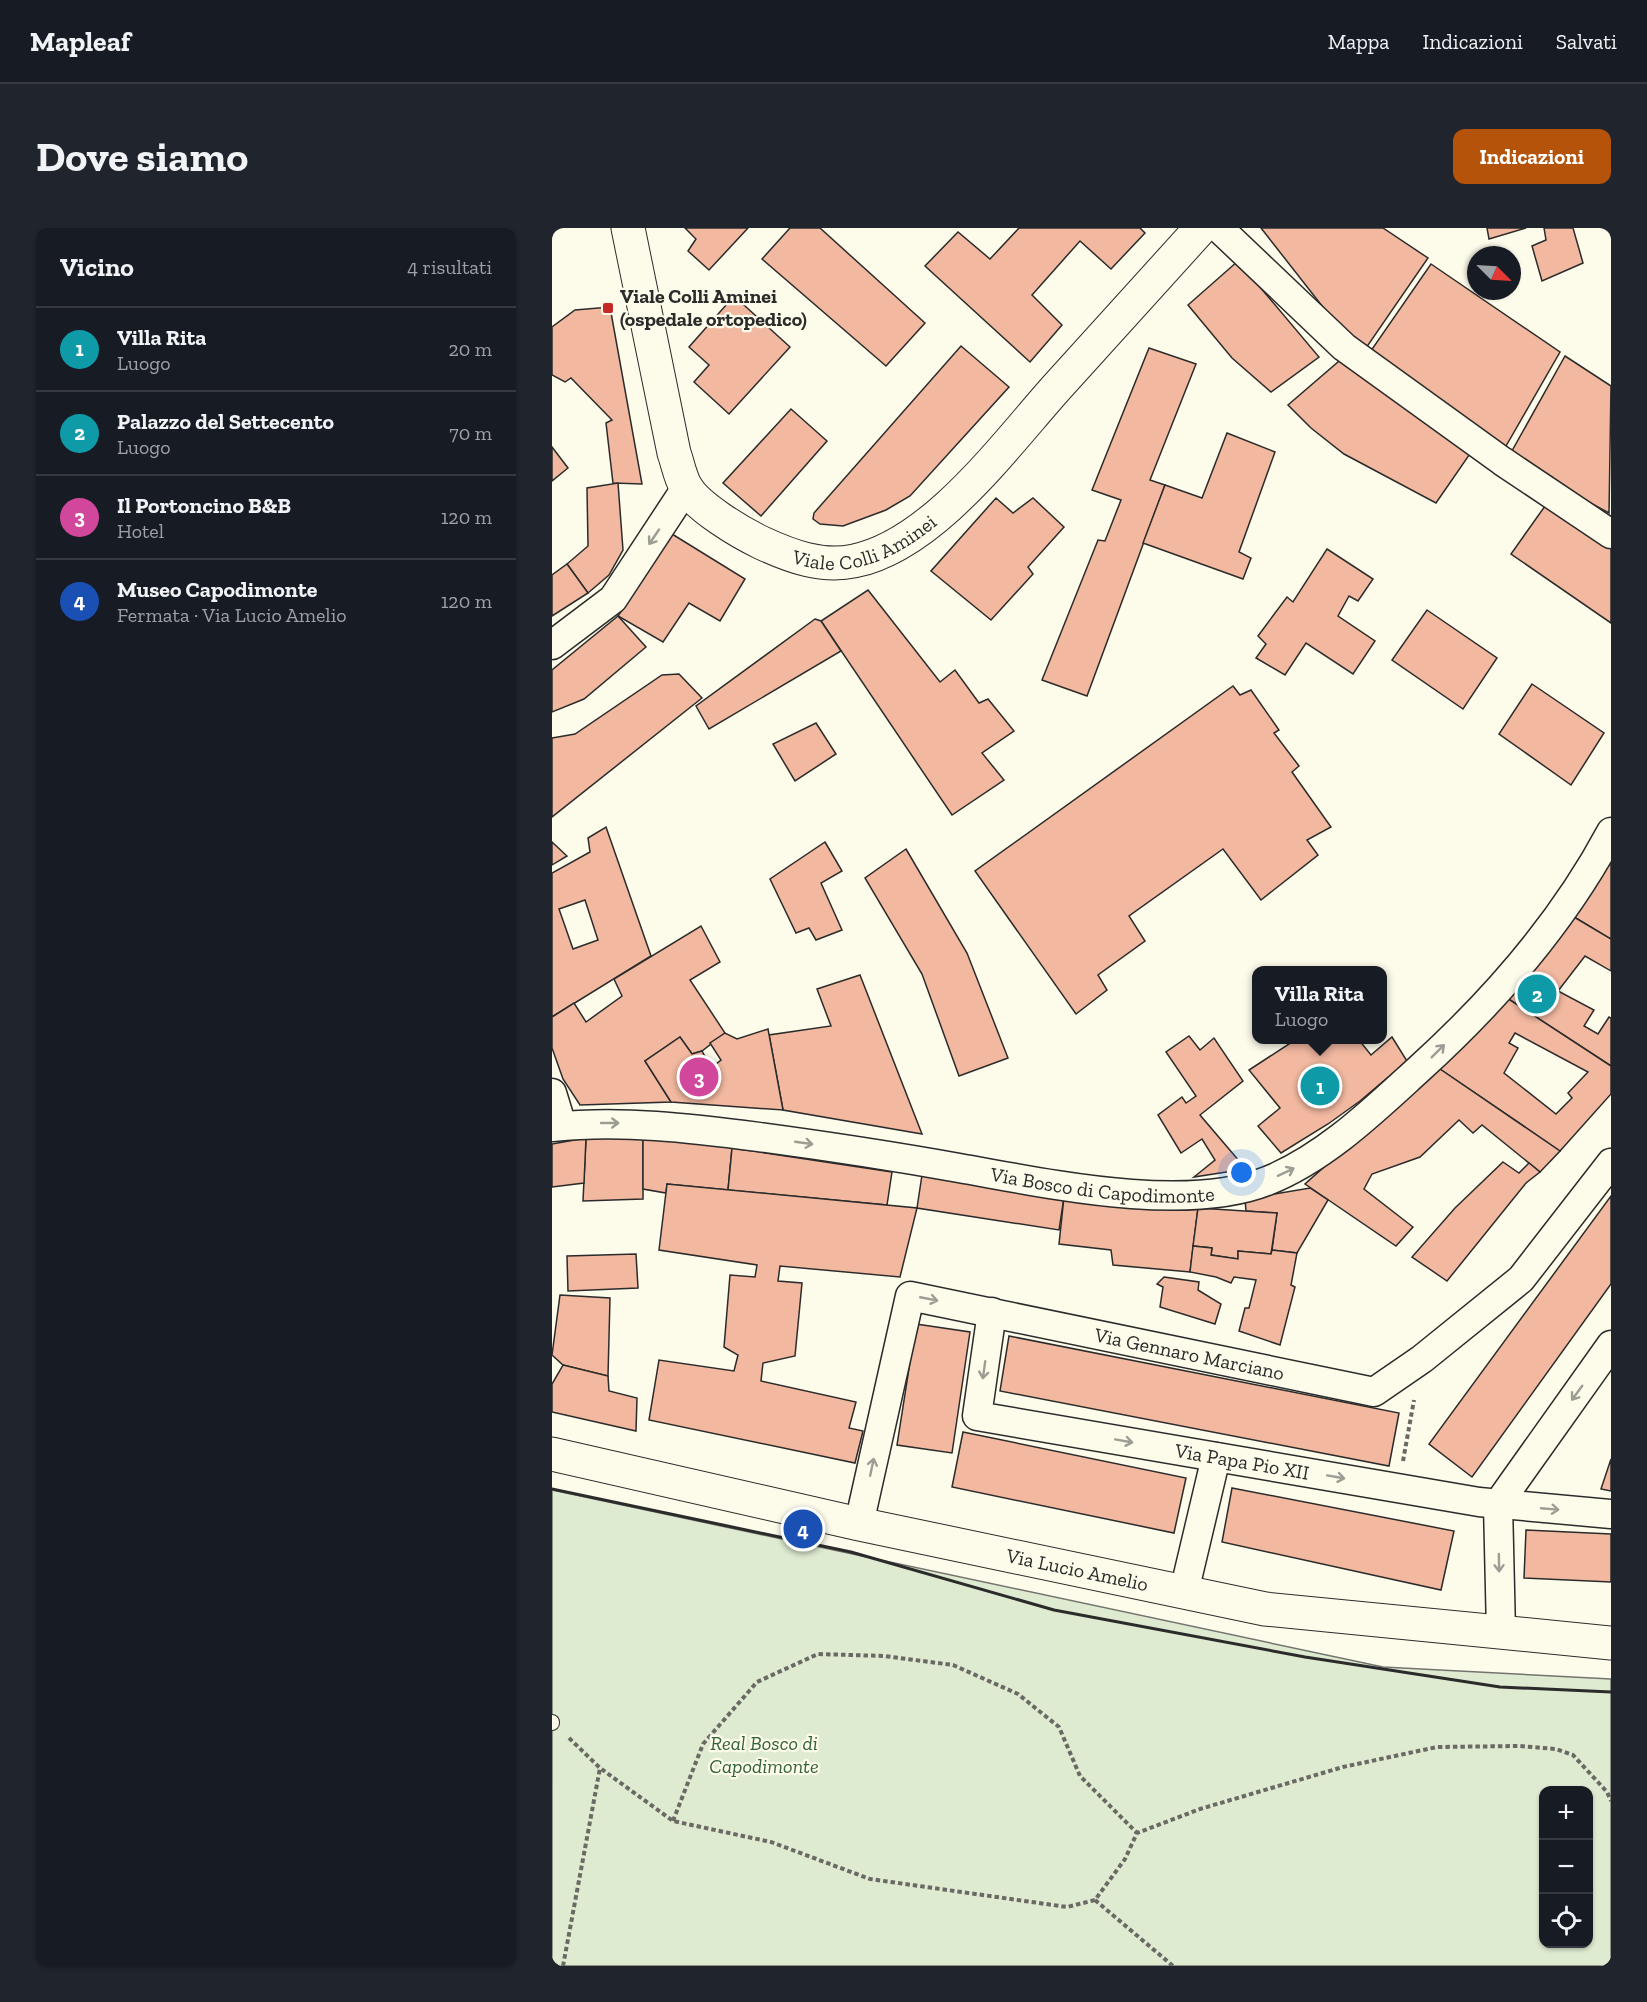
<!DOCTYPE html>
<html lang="it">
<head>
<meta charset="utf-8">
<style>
	body { margin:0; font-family:"Zilla Slab",serif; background:#20242c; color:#f1f3f6 }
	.controls { position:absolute; right:18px; bottom:18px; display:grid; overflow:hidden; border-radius:12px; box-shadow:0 2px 4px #0004 }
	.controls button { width:54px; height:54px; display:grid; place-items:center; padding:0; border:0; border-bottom:2px solid #363941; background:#171b24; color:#f1f3f6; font:30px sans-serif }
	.compass { position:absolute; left:915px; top:18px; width:54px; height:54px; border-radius:50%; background:#171b24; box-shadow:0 2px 4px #0004; rotate:114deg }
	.you { position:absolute; left:690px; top:945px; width:21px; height:21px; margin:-15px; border:4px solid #fff; border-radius:50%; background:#1a73e8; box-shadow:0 0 0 9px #1a73e833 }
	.badge { display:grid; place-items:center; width:39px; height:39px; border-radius:50%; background:#b45309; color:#fff; font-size:20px; font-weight:700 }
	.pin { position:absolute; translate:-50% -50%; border:3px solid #fff; box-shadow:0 2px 6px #0006 }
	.popup { position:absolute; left:700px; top:738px; width:135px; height:78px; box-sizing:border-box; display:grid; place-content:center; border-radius:12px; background:#171b24; filter:drop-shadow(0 2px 4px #0005); font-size:20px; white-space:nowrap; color:#9ea1a6 }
	.popup b { font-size:22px; color:#f1f3f6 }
	.popup::after { content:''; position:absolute; left:50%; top:100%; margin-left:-12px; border:12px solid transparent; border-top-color:#171b24 }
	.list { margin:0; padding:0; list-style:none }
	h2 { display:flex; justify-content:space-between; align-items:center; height:78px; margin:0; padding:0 24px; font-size:26px }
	h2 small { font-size:20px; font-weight:400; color:#9ea1a6 }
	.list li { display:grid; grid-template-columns:39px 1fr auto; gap:18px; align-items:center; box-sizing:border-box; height:84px; padding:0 24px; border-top:2px solid #363941 }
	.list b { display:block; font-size:22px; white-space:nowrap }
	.list p { margin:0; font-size:20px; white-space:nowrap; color:#9ea1a6 }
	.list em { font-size:20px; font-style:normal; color:#9ea1a6 }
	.icon { flex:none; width:33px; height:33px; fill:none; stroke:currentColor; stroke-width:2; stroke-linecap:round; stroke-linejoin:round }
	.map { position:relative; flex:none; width:1059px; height:1738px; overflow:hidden; border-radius:12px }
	header { display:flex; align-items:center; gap:36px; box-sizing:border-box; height:84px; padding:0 30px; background:#171b24; border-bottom:2px solid #363941 }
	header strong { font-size:28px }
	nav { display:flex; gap:33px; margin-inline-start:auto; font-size:21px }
	.intro { display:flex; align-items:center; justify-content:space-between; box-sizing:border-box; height:144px; padding:0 36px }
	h1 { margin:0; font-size:42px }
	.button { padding:15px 27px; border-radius:12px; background:#b45309; color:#fff; font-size:21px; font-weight:700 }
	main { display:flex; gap:36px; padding:0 36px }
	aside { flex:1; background:#171b24; border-radius:12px; box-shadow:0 2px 4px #0004 }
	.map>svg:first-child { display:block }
	.green { fill:#deebd1; stroke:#74746e; stroke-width:1.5; fill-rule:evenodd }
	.building { fill:#f2b8a0; stroke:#2b2b2b; stroke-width:1.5; fill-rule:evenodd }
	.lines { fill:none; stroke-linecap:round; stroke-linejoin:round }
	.service-casing { stroke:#2b2b2b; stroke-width:16 }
	.minor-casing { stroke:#2b2b2b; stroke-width:31 }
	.secondary-casing { stroke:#2b2b2b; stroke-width:35 }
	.primary-casing { stroke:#2b2b2b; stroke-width:35 }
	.path { stroke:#6a6964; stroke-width:4; stroke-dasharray:4.5 3; stroke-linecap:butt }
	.service { stroke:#fdfbea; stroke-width:14 }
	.minor { stroke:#fdfbea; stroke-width:28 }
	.secondary { stroke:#fdfbea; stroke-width:33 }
	.primary { stroke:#fdfbea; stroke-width:33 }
	.wall { stroke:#2b2b2b; stroke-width:3 }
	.oneway { stroke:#9e9d94 }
	.poi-dot { fill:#c62828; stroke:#fdfbea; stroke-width:2 }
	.labels { text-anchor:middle; stroke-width:4.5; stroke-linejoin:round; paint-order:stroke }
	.poi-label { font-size:20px; font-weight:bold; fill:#2b2b2b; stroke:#fdfbea; text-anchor:start }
	.street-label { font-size:20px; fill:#2b2b2b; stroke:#fdfbea }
	.park-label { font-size:20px; font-style:italic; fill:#34623c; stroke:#fdfbea }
</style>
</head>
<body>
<header>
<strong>Mapleaf</strong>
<nav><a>Mappa</a><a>Indicazioni</a><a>Salvati</a></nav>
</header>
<div class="intro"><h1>Dove siamo</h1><a class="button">Indicazioni</a></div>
<main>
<aside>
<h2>Vicino<small>4 risultati</small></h2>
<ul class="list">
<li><span class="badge" style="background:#0f9aa8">1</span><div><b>Villa Rita</b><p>Luogo</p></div><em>20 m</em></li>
<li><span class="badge" style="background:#0f9aa8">2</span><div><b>Palazzo del Settecento</b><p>Luogo</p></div><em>70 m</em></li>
<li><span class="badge" style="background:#d1479c">3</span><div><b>Il Portoncino B&amp;B</b><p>Hotel</p></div><em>120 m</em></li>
<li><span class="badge" style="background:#1a4fb4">4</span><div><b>Museo Capodimonte</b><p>Fermata · Via Lucio Amelio</p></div><em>120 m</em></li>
</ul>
</aside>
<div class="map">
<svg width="1059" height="1738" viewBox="0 0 1059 1738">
	<rect width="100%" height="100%" fill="#fdfbea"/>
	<path class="green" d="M0 1262 831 1439 1059 1451V1738H0ZM992 1562H1036V1716H992Z"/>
	<g class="building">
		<polygon points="133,0 196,0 157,42 136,23 144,11"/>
		<polygon points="238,0 268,0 373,95 334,138 210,31"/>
		<polygon points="467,0 588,0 593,5 559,41 528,13 480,67 510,97 478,134 373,38 406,4 438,31"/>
		<polygon points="709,0 831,0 876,30 812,123 792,106"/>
		<polygon points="935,0 974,0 937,11"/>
		<polygon points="992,0 1021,0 1031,35 990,53 980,18 994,12"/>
		<polygon points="686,33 767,129 719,164 680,130 636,77"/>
		<polygon points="879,36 1008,124 950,225 816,127"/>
		<polygon points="182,68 238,119 177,186 142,154 157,137 137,119"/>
		<polygon points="58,79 90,256 61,255 54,195 60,192 19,150 13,154 0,147 0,99 23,82"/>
		<polygon points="409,118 457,159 358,268 334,282 291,298 268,296 261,291 262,285"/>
		<polygon points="597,120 644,136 598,252 613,257 535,468 490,452 546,312 553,313 569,272 540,262"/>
		<polygon points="793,128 922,220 884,275 792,226 759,200 736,177"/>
		<polygon points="1013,128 1059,158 1057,285 956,230"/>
		<polygon points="239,181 275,213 209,288 171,255"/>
		<polygon points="675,205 723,224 687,324 699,330 691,351 591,315 613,257 650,270"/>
		<polygon points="0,219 16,240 0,253"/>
		<polygon points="66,255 71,322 57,347 36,365 15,336 36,318 35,260"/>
		<polygon points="444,270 461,285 481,270 512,299 476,339 481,346 439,392 379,343"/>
		<polygon points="998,271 1059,312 1059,395 959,326"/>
		<polygon points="120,306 193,351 168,393 137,375 111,414 66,388"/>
		<polygon points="775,321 821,351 806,373 797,368 786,388 823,413 801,446 754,415 733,447 704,430 714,416 706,408 735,369 741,374"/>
		<polygon points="15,336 36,365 0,388 0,347"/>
		<polygon points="316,362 388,454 403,442 427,475 436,471 462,503 430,525 452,552 400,587 269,393"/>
		<polygon points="875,382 945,430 911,481 840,432"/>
		<polygon points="66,388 94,419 32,471 0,484 0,442"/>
		<polygon points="263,391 269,393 289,423 157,501 144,478"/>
		<polygon points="127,446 150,470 0,589 0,510 23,506 110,447"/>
		<polygon points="980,456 1052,505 1019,557 947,506"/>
		<polygon points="681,458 688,467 699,462 727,502 722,505 747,538 740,544 779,599 755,612 766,627 709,672 671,621 577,688 593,713 546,747 555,762 524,786 423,643"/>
		<polygon points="264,495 284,526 243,553 221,516"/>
		<path d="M54 599 99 728 0 789V645L38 624 36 610ZM33 672 46 712 21 721 7 681Z"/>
		<polygon points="0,614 15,628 0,637"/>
		<polygon points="273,614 290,643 269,655 290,702 264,712 257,700 244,705 218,651"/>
		<polygon points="354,621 415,725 456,830 407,848 370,746 313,650"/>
		<polygon points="1059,631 1059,711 1022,689"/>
		<polygon points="1022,689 1059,711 1059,743 1033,728 1006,763 1042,782 1032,798 1046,806 1057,789 1059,790 1059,838 955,770"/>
		<polygon points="149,698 168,734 138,752 173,805 150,823 140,826 128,809 93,833 119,874 28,877 11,851 0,820 0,789 22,775 34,794 70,768 62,751"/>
		<polygon points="308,747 370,906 231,882 217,807 279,798 265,761"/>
		<path d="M955 770 1059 838V866L1008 923 885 839ZM963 805 1036 844 1016 865 1020 870 1004 886 952 845 966 820 957 815Z"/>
		<polygon points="216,801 231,882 119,874 93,833 128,809 140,826 150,823 159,840 169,832 158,815 173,805 185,811"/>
		<polygon points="637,808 648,822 662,810 691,853 648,887 694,941 642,949 663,932 650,911 629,925 606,887 630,869 634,875 644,868 614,824"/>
		<polygon points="840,809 855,833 808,873 776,896 729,925 706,898 728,880 697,842 743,812 807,812 819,827"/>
		<polygon points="885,839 1008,923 988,944 930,897 921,905 907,892 868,929 820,946 812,961 861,999 844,1018 753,956"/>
		<polygon points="91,905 91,971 31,973 34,910"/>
		<polygon points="91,905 180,920 176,962 115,956 114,965 91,961"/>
		<polygon points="34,910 32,955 0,959 0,916"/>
		<polygon points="180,920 340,944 335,977 176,962"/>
		<polygon points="951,934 967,945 977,935 988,944 974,955 895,1053 860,1029 903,980"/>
		<polygon points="370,947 512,969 507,1002 365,980"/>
		<polygon points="115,956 365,980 348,1049 228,1038 226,1053 250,1055 243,1128 211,1135 209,1153 304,1174 297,1200 311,1203 303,1235 97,1192 107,1132 182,1143 186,1127 172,1119 178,1047 203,1049 205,1037 107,1022"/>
		<polygon points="758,960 776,972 745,1025 720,1022 725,985 694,983 693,971"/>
		<polygon points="1059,968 1059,1056 920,1249 877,1216"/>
		<polygon points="512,969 646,980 638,1044 561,1037 559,1022 507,1016"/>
		<polygon points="646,980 725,985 719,1026 686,1023 686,1031 659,1027 660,1020 641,1018"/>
		<polygon points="641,1018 660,1020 659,1027 686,1031 686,1023 719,1026 720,1022 745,1025 739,1057 743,1059 728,1117 687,1103 693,1080 697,1080 704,1052 682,1049 679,1055 664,1049 638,1044"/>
		<polygon points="84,1026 86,1060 16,1063 15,1028"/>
		<polygon points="612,1049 647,1054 646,1062 669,1076 663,1096 608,1079 611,1059 605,1056"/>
		<polygon points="8,1067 58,1070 56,1148 11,1137 0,1127"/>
		<polygon points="364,1096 418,1104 400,1225 345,1217"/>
		<polygon points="457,1108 847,1185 837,1238 448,1163"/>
		<polygon points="11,1137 56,1148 57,1163 85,1170 84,1203 0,1184 0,1156"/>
		<polygon points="411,1204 634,1250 622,1305 400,1259"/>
		<polygon points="1059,1231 1059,1263 1049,1261"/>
		<polygon points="680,1260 902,1303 889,1362 670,1314"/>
		<polygon points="974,1302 1059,1306 1059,1354 972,1350"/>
	</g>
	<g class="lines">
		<defs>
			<polyline id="service" points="0,1494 0,1495"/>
			<g id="minor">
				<polyline points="669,2 792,119 950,233 1059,306"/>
				<polyline points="0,417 61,371 134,260"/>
				<polyline points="0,865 10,898"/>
				<path id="s1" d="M0 899C70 892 138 900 207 909 274 918 340 928 407 940 493 955 632 986 715 953 773 930 822 882 867 841 942 773 1011 694 1059 604"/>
				<path id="s2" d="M440 1084 425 1188 927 1274 1059 1286"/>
				<path id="s3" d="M307 1296 358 1068 822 1164 870 1131 969 1051 1059 935"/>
				<polyline points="632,1364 664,1229"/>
				<polyline points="949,1404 946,1276 1059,1117"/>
			</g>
			<g id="secondary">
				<path id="s4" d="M76 0 122 225C126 236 128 249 134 259 145 279 189 305 210 315 238 328 270 340 302 333 381 317 453 217 505 159 553 106 601 53 649 0"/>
			</g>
			<g id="primary">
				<path id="s5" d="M0 1226 307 1296 713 1381 1059 1415"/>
			</g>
		</defs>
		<use href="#service" class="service-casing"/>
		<use href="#minor" class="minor-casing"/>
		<use href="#secondary" class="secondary-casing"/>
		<use href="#primary" class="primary-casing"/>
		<g class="path">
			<polyline points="851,1233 862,1172"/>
			<polyline points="17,1510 48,1540 121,1593 219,1614 318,1651 515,1679 543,1672 573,1631 585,1605 648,1581 791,1539 885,1519 967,1518 1004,1521 1021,1527 1055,1564 1059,1573"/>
			<polyline points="121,1593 151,1516 205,1454 266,1426 332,1428 401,1437 466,1466 507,1499 528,1548 585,1605"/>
			<polyline points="543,1672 621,1738"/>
			<polyline points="11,1738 48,1540"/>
		</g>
		<use href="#service" class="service"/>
		<use href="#minor" class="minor"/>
		<use href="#secondary" class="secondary"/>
		<use href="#primary" class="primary"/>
		<polyline class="wall" points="0,1261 299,1324 502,1382 753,1429 948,1459 1059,1464"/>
	</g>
	<defs><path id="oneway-shaft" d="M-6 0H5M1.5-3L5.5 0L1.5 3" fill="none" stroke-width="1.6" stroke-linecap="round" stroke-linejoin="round" transform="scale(1.5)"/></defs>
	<g class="oneway">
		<use href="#oneway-shaft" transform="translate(102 309) rotate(124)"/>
		<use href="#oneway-shaft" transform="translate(886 823) rotate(-45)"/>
		<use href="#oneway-shaft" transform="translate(58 895)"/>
		<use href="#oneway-shaft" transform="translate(252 915) rotate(8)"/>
		<use href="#oneway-shaft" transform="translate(734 944) rotate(-25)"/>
		<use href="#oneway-shaft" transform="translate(377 1071) rotate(11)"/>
		<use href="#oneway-shaft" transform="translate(432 1142) rotate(98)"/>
		<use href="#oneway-shaft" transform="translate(1025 1165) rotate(126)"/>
		<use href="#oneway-shaft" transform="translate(572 1213) rotate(10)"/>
		<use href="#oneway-shaft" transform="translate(320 1239) rotate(-78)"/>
		<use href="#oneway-shaft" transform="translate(784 1249) rotate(10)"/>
		<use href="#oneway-shaft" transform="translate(998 1281) rotate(5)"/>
		<use href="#oneway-shaft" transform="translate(947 1335) rotate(89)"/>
	</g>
	<rect class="poi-dot" x="50" y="74" width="12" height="12" rx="3"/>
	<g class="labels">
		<g class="poi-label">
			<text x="68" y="75">Viale Colli Aminei<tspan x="68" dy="23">(ospedale ortopedico)</tspan></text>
		</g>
		<g class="street-label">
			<text dy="7" stroke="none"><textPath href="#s4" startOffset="471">Viale Colli Aminei</textPath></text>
			<text dy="7" stroke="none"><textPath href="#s1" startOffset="555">Via Bosco di Capodimonte</textPath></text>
			<text dy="7" stroke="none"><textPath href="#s3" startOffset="519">Via Gennaro Marciano</textPath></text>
			<text dy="7" stroke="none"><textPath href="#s2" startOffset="374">Via Papa Pio XII</textPath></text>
			<text dy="7" stroke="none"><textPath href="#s5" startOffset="538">Via Lucio Amelio</textPath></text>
		</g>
		<g class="park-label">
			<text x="212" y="1522">Real Bosco di<tspan x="212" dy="23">Capodimonte</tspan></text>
		</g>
	</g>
</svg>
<div class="controls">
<button>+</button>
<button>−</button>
<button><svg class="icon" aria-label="locate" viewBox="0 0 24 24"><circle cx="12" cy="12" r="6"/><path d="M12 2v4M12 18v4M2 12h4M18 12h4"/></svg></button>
</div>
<svg class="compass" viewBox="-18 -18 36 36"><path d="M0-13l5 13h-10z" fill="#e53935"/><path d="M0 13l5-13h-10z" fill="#9ea1a6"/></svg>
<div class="you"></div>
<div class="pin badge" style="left:768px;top:858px;background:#0f9aa8">1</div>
<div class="popup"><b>Villa Rita</b>Luogo</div>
<div class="pin badge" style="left:985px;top:766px;background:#0f9aa8">2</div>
<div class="pin badge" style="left:147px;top:849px;background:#d1479c">3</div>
<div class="pin badge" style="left:251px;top:1301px;background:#1a4fb4">4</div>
</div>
</main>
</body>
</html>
